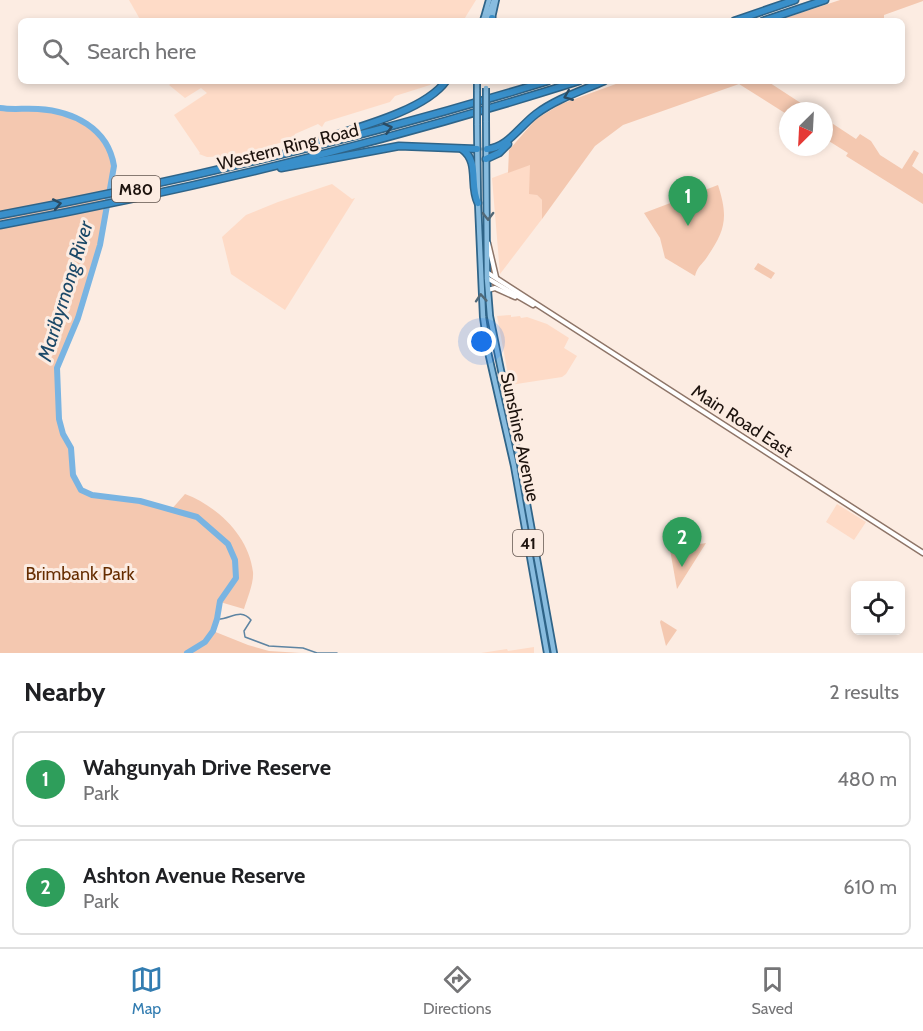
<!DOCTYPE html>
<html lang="en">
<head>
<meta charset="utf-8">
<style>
	body { margin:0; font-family:Cabin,sans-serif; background:#f2f2f2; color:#202124 }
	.controls { position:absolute; right:18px; bottom:18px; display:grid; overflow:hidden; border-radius:9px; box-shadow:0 3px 9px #0003 }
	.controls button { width:54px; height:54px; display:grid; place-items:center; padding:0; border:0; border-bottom:2px solid #e0e0e0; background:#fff; color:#202124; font:30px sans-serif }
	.compass { position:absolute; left:779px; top:102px; width:54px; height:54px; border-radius:50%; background:#fff; box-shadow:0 3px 9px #0003; rotate:204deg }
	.you { position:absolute; left:482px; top:342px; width:21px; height:21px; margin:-15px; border:4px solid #fff; border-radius:50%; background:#1a73e8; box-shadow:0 0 0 9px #1a73e833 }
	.badge { display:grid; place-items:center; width:39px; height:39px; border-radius:50%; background:#337db1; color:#fff; font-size:20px; font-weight:700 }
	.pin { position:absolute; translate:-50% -50px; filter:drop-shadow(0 2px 3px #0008) }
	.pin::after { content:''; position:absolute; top:32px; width:21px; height:18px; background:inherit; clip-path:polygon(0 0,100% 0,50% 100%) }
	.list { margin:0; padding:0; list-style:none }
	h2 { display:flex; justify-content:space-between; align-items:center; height:78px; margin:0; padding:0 24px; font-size:26px }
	h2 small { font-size:20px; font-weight:400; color:#757577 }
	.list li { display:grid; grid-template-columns:39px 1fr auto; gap:18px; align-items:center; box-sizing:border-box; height:96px; margin:0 12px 12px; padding:0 12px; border:2px solid #e0e0e0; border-radius:9px }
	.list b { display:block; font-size:22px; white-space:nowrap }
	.list p { margin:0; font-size:20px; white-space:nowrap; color:#757577 }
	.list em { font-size:20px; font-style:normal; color:#757577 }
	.icon { flex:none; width:33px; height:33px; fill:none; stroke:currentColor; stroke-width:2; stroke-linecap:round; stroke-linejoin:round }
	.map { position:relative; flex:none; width:923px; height:653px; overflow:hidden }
	.search { position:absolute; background:#fff; box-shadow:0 3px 9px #0003; left:18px; right:18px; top:18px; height:66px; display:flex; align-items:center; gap:15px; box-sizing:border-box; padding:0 21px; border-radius:9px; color:#757577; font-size:22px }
	.sheet { height:294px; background:#fff }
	nav { display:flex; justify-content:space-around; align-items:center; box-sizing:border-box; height:84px; border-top:2px solid #e0e0e0; background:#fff; font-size:16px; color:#757577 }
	nav a { display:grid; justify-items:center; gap:3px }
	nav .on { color:#337db1 }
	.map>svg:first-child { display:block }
	.built { fill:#fedbc7 }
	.green { fill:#f4c8b0 }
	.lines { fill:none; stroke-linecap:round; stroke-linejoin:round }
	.stream { stroke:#5d84a2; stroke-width:1.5 }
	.river { stroke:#79b4e2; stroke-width:6 }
	.secondary-casing { stroke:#8e7568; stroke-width:7 }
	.primary-casing { stroke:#2f6488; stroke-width:8 }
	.highway-casing { stroke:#2f6488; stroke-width:9 }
	.secondary { stroke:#fff; stroke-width:4 }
	.primary { stroke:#88bcdf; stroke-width:4.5 }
	.highway { stroke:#398fca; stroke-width:6 }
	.primary-bridge-casing { stroke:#2f6488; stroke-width:8; stroke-linecap:butt }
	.primary-bridge { stroke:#88bcdf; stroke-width:4.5 }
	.oneway { stroke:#2a4b63 }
	.oneway2 { stroke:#526876 }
	.labels { text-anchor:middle; stroke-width:6; stroke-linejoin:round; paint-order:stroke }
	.shield { fill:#fcece2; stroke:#60544e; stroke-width:1.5 }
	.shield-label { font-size:16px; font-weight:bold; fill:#1d130e }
	.street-label { font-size:18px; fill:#1d130e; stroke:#fcece2 }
	.park-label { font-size:18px; fill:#662d00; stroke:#fcece2 }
	.water-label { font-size:20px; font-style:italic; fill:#1c4968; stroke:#fcece2 }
</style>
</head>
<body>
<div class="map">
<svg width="923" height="653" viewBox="0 0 923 653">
	<rect width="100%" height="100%" fill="#fcece2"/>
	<g class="built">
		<polygon points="129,0 476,0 463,21 141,21"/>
		<polygon points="175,81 434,81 430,85 395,96 390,102 325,122 322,127 318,124 295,134 292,139 238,156 207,157 199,154 200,153 174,115 207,93 201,88 185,98 169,85"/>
		<polygon points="530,164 537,195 542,200 542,219 500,274 492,178"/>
		<polygon points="332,184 352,199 355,198 285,310 231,274 222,237 246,215 278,202"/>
		<polygon points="511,315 511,317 520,316 521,318 527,317 547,324 569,338 564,348 577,356 566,374 562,377 510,385 497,316"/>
		<polygon points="837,504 866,522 854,540 826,522"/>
		<polygon points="534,647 534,653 481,653 507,649 508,651"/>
	</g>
	<g class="green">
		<polygon points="840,0 923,0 923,1 884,15 884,21 877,21 875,18 866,21 776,21"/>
		<polygon points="624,81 767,81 813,111 788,111 788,115 739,84 623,125 595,146 542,219 542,200 537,195 529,194 530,165 508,173 509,150 536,119 561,104"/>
		<path d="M0 108C13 110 25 108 38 109 73 111 108 128 114 166L100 245 78 318 57 368 59 419 63 434 71 448 73 475 81 490 92 495 140 501 170 511 185 494C217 506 249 536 253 572 254 583 247 599 244 609L220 602 217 619 213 631 248 645 269 651 301 653H0Z"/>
		<polygon points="824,118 856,139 860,134 871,141 880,155 902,169 914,150 919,153 912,166 923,174 923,204 846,156 848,153 824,138"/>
		<path d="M718 185C729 219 725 231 705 260 700 266 697 268 695 276L665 258 660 238 644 213Z"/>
		<polygon points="758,263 775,273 771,279 754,269"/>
		<polygon points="689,522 700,544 706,543 677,589 666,527"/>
		<polygon points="661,620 677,630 666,646 660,622"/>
	</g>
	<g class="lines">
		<path class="stream" d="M217 619C230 620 240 607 251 620L244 631 245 637 269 646 303 648 317 653H337"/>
		<path class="river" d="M0 108C13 110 25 108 38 109 73 111 108 128 114 166L100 245 78 318 57 368 59 419 63 434 71 448 73 475 81 490 92 495 140 501 197 517 228 544 235 560 236 578 220 601 217 619 213 631 205 642 187 653"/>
		<defs>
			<g id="secondary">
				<polyline points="488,243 496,277"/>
				<polyline points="488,273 923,553"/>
				<polyline points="487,278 533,305"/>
				<polyline points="488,290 495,288 515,297"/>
			</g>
			<g id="primary">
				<polyline points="484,18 488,16 494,0"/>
				<polyline points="492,18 496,0"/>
				<polyline points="483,21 489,0"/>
				<polyline points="477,91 477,81"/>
				<polyline points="486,121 487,278 490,316 519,459 554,653"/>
				<polyline points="477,124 478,203 483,317 488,352 514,466 547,653"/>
			</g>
			<g id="highway">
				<polyline points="492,18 492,21"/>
				<polyline points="734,21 795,0"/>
				<polyline points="763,21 825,0"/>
				<path d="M462 149C480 162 469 185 478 203"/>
				<path d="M487 149C507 148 520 126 536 114 556 99 581 91 604 81"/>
				<path d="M290 150C332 133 421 116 446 81"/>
				<polyline points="486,159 499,153 508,144"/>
				<polyline points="281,168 399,146 477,149"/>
				<path d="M0 215C185 181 368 136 548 81"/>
				<path d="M0 225C195 189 389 141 579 81"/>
			</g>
		</defs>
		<use href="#secondary" class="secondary-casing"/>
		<use href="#primary" class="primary-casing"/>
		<use href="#highway" class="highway-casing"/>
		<use href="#secondary" class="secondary"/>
		<use href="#primary" class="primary"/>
		<use href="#highway" class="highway"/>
		<defs>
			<g id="primary-bridge">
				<polyline points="486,88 486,121"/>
				<polyline points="477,124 477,91"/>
			</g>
		</defs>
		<use href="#primary-bridge" class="primary-bridge-casing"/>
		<use href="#primary-bridge" class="primary-bridge"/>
	</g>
	<defs><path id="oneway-chevron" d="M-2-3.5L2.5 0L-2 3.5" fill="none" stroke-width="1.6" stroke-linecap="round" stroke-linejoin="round" transform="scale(1.5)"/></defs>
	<g class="oneway">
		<use href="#oneway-chevron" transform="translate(568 96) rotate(158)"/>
		<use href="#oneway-chevron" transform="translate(388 128) rotate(-15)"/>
		<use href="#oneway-chevron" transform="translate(57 204) rotate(-11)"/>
	</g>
	<g class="oneway2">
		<use href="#oneway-chevron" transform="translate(488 216) rotate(89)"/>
		<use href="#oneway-chevron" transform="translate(481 298) rotate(-94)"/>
	</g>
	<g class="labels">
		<g class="shield">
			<rect x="112" y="176" width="48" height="26" rx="4.5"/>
			<rect x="513" y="530" width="30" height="26" rx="4.5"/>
		</g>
		<g class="shield-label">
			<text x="136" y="195">M80</text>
			<text x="528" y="549">41</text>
		</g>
		<g class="street-label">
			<text transform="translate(288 147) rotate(-14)" y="6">Western Ring Road</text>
			<text transform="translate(742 421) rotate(33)" y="6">Main Road East</text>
			<text transform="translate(520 437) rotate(78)" y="6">Sunshine Avenue</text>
		</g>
		<g class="park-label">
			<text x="80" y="580">Brimbank Park</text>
		</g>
		<g class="water-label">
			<text transform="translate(65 291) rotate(-73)" y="7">Maribyrnong River</text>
		</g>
	</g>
</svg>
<div class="controls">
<button><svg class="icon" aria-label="locate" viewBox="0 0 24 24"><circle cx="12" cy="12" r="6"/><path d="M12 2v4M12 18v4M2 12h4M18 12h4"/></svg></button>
</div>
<svg class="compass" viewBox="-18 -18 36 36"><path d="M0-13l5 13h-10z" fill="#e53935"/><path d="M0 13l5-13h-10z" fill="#757577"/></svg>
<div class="you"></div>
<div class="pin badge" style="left:688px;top:226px;background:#2e9e5b">1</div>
<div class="pin badge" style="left:682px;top:567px;background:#2e9e5b">2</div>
<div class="search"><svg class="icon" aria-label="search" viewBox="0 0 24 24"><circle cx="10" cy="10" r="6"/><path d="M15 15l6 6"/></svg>Search here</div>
</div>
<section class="sheet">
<h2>Nearby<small>2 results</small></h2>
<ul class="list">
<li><span class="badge" style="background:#2e9e5b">1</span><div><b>Wahgunyah Drive Reserve</b><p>Park</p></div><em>480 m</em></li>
<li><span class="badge" style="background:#2e9e5b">2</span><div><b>Ashton Avenue Reserve</b><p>Park</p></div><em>610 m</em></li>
</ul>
</section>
<nav>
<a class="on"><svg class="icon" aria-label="map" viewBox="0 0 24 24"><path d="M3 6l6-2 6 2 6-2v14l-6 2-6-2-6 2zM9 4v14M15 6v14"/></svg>Map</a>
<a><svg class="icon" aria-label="directions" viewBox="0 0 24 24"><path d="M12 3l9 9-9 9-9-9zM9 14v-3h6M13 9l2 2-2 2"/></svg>Directions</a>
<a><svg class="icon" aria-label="saved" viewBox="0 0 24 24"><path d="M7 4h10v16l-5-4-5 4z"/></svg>Saved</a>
</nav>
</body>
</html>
